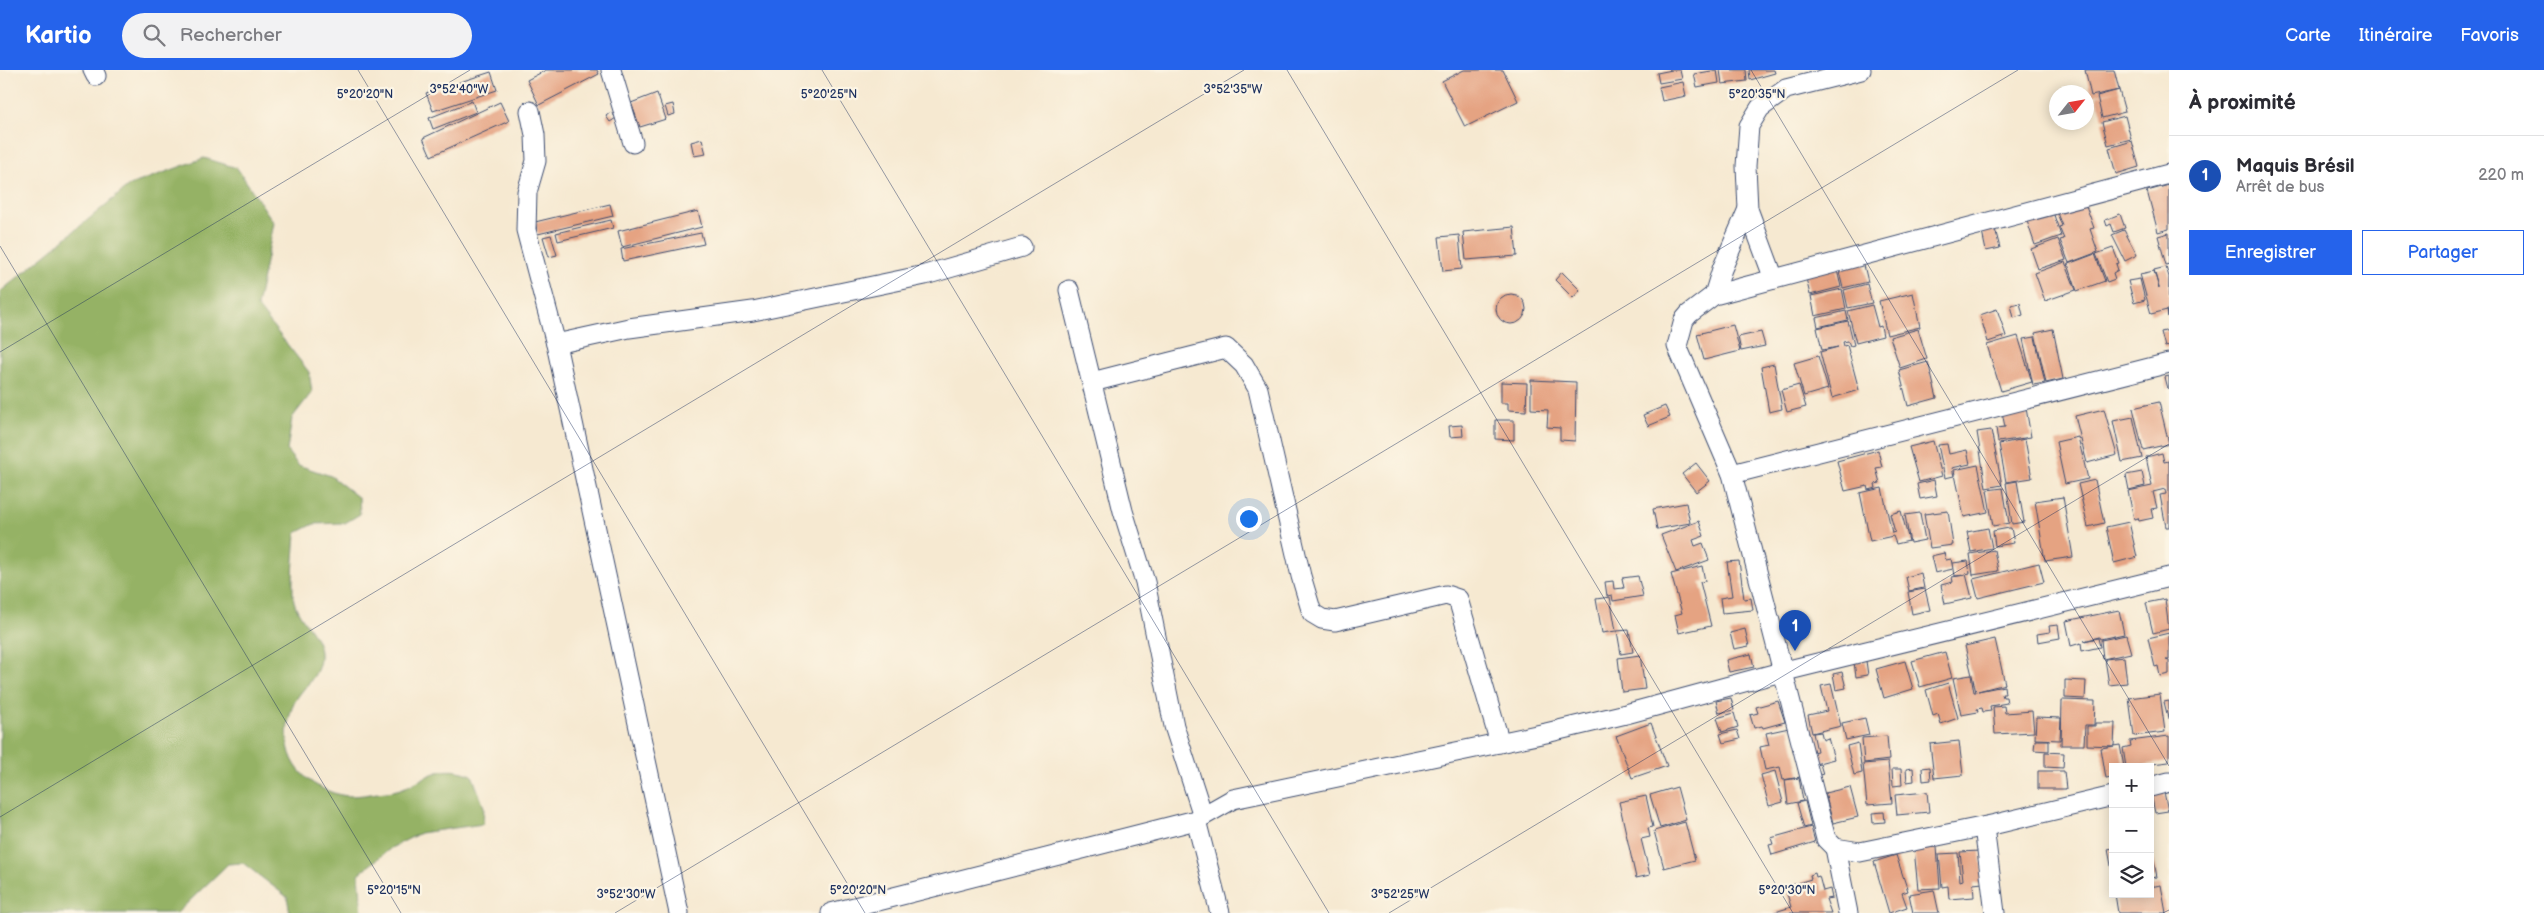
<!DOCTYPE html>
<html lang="fr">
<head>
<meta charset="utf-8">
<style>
	body { margin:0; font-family:"Balsamiq Sans",sans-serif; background:#f2f2f3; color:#2b2b33 }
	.controls { position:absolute; right:15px; bottom:15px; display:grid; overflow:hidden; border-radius:0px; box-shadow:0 2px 12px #0003 }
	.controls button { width:45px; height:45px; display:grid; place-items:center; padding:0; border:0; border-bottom:1px solid #e1e1e2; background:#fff; color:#2b2b33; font:25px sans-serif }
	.compass { position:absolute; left:2049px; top:15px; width:45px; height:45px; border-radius:50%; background:#fff; box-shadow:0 2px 12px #0003; rotate:59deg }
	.you { position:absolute; left:1248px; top:448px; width:18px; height:18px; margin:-12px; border:4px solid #fff; border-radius:50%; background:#1a73e8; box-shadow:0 0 0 8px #1a73e833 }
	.badge { display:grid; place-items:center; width:32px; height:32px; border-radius:50%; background:#2563eb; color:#fff; font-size:16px; font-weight:700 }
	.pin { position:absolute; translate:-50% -41px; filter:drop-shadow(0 1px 2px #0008) }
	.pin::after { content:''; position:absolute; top:26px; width:18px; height:15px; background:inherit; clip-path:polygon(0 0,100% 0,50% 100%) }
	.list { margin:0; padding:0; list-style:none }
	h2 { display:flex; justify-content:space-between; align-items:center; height:65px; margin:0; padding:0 20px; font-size:21px }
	h2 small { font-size:16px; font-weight:400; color:#7c7c81 }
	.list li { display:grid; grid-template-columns:32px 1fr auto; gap:15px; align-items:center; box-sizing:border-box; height:80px; padding:0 20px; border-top:1px solid #e1e1e2 }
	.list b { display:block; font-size:19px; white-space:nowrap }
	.list p { margin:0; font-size:16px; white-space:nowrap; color:#7c7c81 }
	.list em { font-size:16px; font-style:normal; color:#7c7c81 }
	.actions { display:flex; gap:10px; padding:15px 20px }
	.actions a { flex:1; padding:11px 0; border:1px solid #2563eb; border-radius:0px; text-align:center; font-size:18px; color:#2563eb }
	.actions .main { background:#2563eb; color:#fff }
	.icon { flex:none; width:28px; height:28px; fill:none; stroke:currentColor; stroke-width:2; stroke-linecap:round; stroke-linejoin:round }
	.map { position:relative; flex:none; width:2169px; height:843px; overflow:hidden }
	header { display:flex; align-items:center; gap:30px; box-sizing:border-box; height:70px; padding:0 25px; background:#2563eb; color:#fff }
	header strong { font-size:24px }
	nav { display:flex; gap:28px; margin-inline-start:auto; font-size:18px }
	.search { width:350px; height:45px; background:#f2f2f3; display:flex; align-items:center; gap:12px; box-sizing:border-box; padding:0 18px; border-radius:28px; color:#7c7c81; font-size:19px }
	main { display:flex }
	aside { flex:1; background:#fff }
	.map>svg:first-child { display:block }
	.forest { fill:#95b265; stroke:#587062 }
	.building { fill:#e5a382 }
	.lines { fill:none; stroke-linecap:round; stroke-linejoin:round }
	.minor-casing { stroke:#3c4b6f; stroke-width:21 }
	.minor { stroke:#fff; stroke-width:19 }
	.ticks { fill:none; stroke:#1b2f5e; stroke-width:1; stroke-opacity:0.45 }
	.ticks-label { font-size:12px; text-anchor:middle; fill:#1b2f5e; stroke:#fcf5e5; stroke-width:4.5; stroke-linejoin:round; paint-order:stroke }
</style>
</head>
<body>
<header>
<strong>Kartio</strong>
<div class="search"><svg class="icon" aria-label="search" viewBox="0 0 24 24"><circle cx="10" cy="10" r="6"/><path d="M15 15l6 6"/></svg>Rechercher</div>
<nav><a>Carte</a><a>Itinéraire</a><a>Favoris</a></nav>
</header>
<main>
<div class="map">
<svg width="2169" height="843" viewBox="0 0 2169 843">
	<rect width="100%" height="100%" fill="#fcf5e5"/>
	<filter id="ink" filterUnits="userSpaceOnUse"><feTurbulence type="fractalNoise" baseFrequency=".02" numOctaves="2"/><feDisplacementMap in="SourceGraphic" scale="10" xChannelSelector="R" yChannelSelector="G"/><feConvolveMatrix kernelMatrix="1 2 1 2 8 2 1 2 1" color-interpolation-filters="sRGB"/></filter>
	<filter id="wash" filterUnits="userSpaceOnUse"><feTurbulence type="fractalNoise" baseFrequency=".0096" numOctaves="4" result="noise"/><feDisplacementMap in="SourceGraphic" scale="20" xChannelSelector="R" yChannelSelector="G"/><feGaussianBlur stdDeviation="1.12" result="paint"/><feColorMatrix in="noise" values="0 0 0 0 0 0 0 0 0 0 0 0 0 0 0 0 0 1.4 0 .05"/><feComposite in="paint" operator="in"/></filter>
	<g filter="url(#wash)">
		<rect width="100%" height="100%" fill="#f6e9d1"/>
		<path class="forest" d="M204 88 237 98 274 153 257 236 309 302 312 322 292 348 287 381 298 395 331 406 359 428 360 444 345 453 314 454 296 463C295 479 291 518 294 531 298 549 319 564 320 582 322 610 298 617 291 641 278 683 299 715 341 725 354 728 373 723 386 722 421 719 431 689 472 705L484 737 483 754 420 763 391 778 359 804 362 843H290L287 827 243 793 228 794 177 843H0V222L130 115Z"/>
		<g id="blocks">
			<g class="building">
				<polygon points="546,0 597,0 599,4 539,35 527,10"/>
				<polygon points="1464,0 1503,0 1518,31 1465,57 1442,11"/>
				<polygon points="1672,0 1680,0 1682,9 1659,13 1657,3"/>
				<polygon points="1717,0 1719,13 1697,17 1694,4"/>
				<polygon points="1720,0 1746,0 1747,11 1722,14"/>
				<polygon points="1749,0 1774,0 1775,3 1750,10"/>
				<polygon points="2085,0 2114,0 2119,20 2091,26"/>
				<polygon points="491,2 497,20 433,41 426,23"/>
				<polygon points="1683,12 1686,26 1662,31 1659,17"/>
				<polygon points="2119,20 2125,42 2102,48 2097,26"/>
				<polygon points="657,23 666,49 640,57 631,33"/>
				<polygon points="472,31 476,42 433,59 429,48"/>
				<polygon points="500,32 509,51 431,86 423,68"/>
				<polygon points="673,34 675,44 668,46 665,36"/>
				<polygon points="611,42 616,48 610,52 606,46"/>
				<polygon points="2125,46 2131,69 2108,75 2102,52"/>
				<polygon points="702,69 706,84 694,86 691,72"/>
				<polygon points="2132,71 2139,97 2116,104 2109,78"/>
				<polygon points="2169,115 2169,159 2158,162 2147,121"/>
				<polygon points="2085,133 2094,158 2090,159 2098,182 2069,193 2060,170 2064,169 2059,157 2062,156 2057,143"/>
				<polygon points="610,134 613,146 538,164 535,152"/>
				<polygon points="698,141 702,157 622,177 618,161"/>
				<polygon points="2053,142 2061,166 2035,175 2027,151"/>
				<polygon points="2120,144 2125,158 2114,162 2111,154 2107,156 2105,150"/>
				<polygon points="611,150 613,158 558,171 556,163"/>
				<polygon points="1514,157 1517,186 1466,190 1463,162"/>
				<polygon points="1995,159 2000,178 1986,181 1982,162"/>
				<polygon points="2124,160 2137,185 2125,191 2112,165"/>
				<polygon points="701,163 704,174 623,191 621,179"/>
				<polygon points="2169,163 2169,194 2166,195 2158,166"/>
				<polygon points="551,165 557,185 549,187 543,167"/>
				<polygon points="1459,165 1462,199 1443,201 1439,167"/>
				<polygon points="2058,169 2066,190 2038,199 2031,179"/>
				<polygon points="2113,178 2119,193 2116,194 2118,200 2113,203 2115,209 2107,212 2096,184"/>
				<polygon points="2095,184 2105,211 2077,221 2068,194"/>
				<polygon points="1863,191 1868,212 1843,218 1838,198"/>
				<polygon points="2065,192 2076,220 2045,231 2035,203"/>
				<polygon points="1836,196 1841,217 1810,225 1805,204"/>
				<polygon points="2166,197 2169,207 2168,247 2167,240 2151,244 2140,204 2154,201 2159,218 2154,200"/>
				<polygon points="1562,202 1580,220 1573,228 1555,210"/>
				<polygon points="2140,209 2145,230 2134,233 2128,211"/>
				<polygon points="1867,214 1872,233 1848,238 1844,220"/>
				<polygon points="1842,219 1846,239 1815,246 1811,226"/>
				<polygon points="1913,223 1920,257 1887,265 1879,231"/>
				<circle cx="1511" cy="239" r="15"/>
				<polygon points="2020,233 2023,245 2014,248 2011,235"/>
				<polygon points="1872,235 1878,257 1881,256 1883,266 1856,273 1848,241"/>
				<polygon points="1997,239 2006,266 1988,272 1980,245"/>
				<polygon points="1846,241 1848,250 1818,257 1816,248"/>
				<polygon points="1848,251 1854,275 1850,276 1848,271 1843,272 1844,276 1847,275 1859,320 1832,328 1820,282 1838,277 1822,280 1817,258"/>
				<polygon points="1733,255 1740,281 1704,290 1697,264"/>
				<polygon points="1918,259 1927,289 1900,298 1890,267"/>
				<polygon points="2053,259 2063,309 2046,313 2035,263"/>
				<polygon points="2169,260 2169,276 2165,277 2161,262"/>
				<polygon points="1761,262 1765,276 1741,281 1738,267"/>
				<polygon points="2018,266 2032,312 2001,321 1987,275"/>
				<polygon points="2035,267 2045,313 2033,315 2023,269"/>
				<polygon points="1818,286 1828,319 1804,326 1794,293"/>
				<polygon points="1928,292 1937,328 1908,336 1899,300"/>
				<polygon points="1774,294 1782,339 1769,342 1761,297"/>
				<polygon points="2169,306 2169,319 2168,319 2165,307"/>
				<polygon points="1531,310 1576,312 1575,371 1560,370 1560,358 1547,357 1548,340 1531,339"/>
				<polygon points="1501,312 1527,313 1526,341 1508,340 1508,333 1501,333"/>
				<polygon points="1799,315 1806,337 1787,342 1781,320"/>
				<polygon points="2159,332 2169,374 2143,380 2133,338"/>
				<polygon points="1665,336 1670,347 1648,356 1643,345"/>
				<polygon points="2026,338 2031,367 1998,372 1996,358 2005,357 2002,342"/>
				<polygon points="2104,339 2117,385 2087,393 2075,346"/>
				<polygon points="2133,347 2142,388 2122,392 2113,351"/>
				<polygon points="1495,350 1514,350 1514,370 1495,369"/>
				<polygon points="1462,355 1463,366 1450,367 1449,356"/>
				<polygon points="1991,360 2002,415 1986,418 1977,362"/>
				<polygon points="2078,367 2088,409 2065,414 2056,372"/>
				<polygon points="2025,369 2032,408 2006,412 1999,374"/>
				<polygon points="1933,371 1942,406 1919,412 1909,377"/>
				<polygon points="1947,374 1949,384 1967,380 1970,394 1952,398 1954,406 1945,408 1938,375"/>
				<polygon points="1878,380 1882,397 1876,398 1880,413 1875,414 1876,418 1868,420 1867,416 1845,421 1837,391"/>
				<polygon points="2162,383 2164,392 2169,391 2169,457 2166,457 2160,425 2166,424 2165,419 2153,422 2157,438 2151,439 2153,448 2139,451 2138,448 2134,449 2128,421 2152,416 2146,387"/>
				<polygon points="1696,393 1710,411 1696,422 1682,404"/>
				<polygon points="1978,395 1988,442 1964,447 1954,400"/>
				<polygon points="2142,402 2145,416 2129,420 2126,405"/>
				<polygon points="1934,410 1937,426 1920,429 1917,414"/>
				<polygon points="2095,410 2104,453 2088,457 2078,414"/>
				<polygon points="2017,411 2024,452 2012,454 2006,413"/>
				<polygon points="1882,418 1892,463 1895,462 1890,444 1901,441 1909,471 1896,474 1893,466 1870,471 1860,423"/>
				<polygon points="2003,418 2009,453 1993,456 1987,420"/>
				<polygon points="2063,427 2073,487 2045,491 2035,431"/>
				<polygon points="1686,433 1690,453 1657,459 1653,439"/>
				<polygon points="1948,441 1953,475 1930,478 1924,444"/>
				<polygon points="1920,443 1925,470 1910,473 1905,445"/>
				<polygon points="1699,451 1704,466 1693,470 1695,476 1703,473 1709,490 1676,502 1661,465"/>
				<polygon points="2129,452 2137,487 2114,493 2106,457"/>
				<polygon points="1988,458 1992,478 1971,482 1967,462"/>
				<polygon points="2009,458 2011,458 2014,473 1995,476 1993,461"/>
				<polygon points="1994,480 1998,501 1973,505 1970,484"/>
				<polygon points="1944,483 1946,490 1951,489 1953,499 1935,503 1931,486"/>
				<polygon points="1739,491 1744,529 1751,528 1753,540 1722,543 1720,528 1732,526 1727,492"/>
				<polygon points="1968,491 1970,503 1966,504 1972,528 1945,534 1941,515 1953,512 1952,507 1965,505 1955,506 1953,493"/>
				<polygon points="2039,493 2044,512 1978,528 1973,509"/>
				<polygon points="1702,496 1705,511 1700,512 1711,556 1679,563 1675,545 1682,543 1671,504"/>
				<polygon points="1921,503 1924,518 1909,521 1906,507"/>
				<polygon points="1638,506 1643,526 1613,531 1612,525 1607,526 1605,512 1613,511 1614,519 1624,518 1622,508"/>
				<polygon points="1925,519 1930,540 1912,544 1908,522"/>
				<polygon points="1610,527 1616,561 1602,563 1596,529"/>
				<polygon points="2165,529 2169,559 2153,563 2146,533"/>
				<polygon points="2119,540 2124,564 2100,569 2099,567 2084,571 2098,568 2100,577 2082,581 2081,573 2071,576 2066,551"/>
				<polygon points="2058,555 2060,568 2038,572 2037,564 2050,562 2049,556"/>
				<polygon points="1745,559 1749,576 1734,579 1730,563"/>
				<polygon points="1629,560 1633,582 1621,584 1617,561"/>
				<polygon points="2169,563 2169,590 2166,590 2169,591 2169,604 2160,606 2158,596 2155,597 2148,568"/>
				<polygon points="2126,565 2131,583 2103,589 2101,570"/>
				<polygon points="1995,569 2005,614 1978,621 2004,616 2005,624 2002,624 2003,627 2006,627 2007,633 1990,636 1991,641 1983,642 1982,638 1977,639 1978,642 1961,645 1953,608 1971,605 1974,622 1976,622 1965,576"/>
				<polygon points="1945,582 1952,608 1920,617 1912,591"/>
				<polygon points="1751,584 1754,597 1729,602 1726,590"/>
				<polygon points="1640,585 1645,619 1622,622 1618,588"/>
				<polygon points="2124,587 2127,613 2109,615 2105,589"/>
				<polygon points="1866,591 1868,605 1856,607 1854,592"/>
				<polygon points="1905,591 1913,619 1884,628 1876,599"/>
				<polygon points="1842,602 1846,618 1836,620 1833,604"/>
				<polygon points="2065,610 2086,611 2085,629 2065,628"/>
				<polygon points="1948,613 1958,648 1941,654 1938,644 1933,646 1926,620"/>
				<polygon points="1831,614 1841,656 1812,663 1808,645 1827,641 1821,616"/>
				<polygon points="2160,624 2165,662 2134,666 2129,628"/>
				<polygon points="1731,628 1734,640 1719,643 1716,631"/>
				<polygon points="2062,630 2095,631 2094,655 2085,655 2084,675 2061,675"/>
				<polygon points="1778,631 1785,652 1763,658 1762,656 1754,658 1750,645 1758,643 1756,637"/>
				<polygon points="2169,631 2169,648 2168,648 2164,632"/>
				<polygon points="2004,636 2005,643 2032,641 2034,662 1995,664 1993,637"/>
				<polygon points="1734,643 1738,657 1722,662 1717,648"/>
				<polygon points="2036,647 2061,648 2060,670 2035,669"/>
				<polygon points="1865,648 1869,665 1846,670 1842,653"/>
				<polygon points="1651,653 1667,696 1632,708 1616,666"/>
				<polygon points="2095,653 2115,653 2114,676 2087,675 2087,656 2095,656"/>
				<polygon points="1789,658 1800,707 1783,710 1780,697 1765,700 1760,677 1769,675 1766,663"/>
				<polygon points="1737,660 1740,669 1723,673 1720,664"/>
				<polygon points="1821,662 1823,670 1828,668 1834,689 1811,695 1808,683 1817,681 1813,663"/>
				<polygon points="1887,666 1889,690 1864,693 1862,668"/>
				<polygon points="2169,666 2169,692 2126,697 2123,678 2131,676 2130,671"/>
				<polygon points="2035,670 2049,670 2049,681 2034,680"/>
				<polygon points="1959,671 1963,705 1934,708 1930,674"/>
				<polygon points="1858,673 1862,703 1854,705 1847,676"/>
				<polygon points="2120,675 2124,697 2113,697 2113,707 2106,708 2101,678"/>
				<polygon points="2045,682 2064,683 2063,698 2045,697"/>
				<polygon points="1888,692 1892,733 1867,735 1863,694"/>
				<polygon points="1820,694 1823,704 1813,707 1810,696"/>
				<polygon points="1930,697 1931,710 1923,711 1922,698"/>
				<polygon points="1913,698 1914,711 1907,712 1906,699"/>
				<polygon points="1892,699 1901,699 1902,715 1893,716"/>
				<polygon points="1775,701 1783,732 1769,736 1761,705"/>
				<polygon points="2038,701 2064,701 2066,719 2038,719"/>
				<polygon points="1799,708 1803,731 1788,734 1785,710"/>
				<polygon points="1677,717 1686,750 1660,758 1650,725"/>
				<polygon points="1850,717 1858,747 1833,753 1825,723"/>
				<polygon points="1927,722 1929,742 1897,745 1895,725"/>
				<polygon points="2164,722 2168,741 2155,743 2151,724"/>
				<polygon points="1646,726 1653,757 1648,758 1650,767 1641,769 1650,805 1636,808 1619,732"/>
				<polygon points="1805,731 1811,756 1804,758 1797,733"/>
				<polygon points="1884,742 1885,752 1873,753 1872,743"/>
				<polygon points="1685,752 1695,790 1664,798 1654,761"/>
				<polygon points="1811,757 1815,772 1772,785 1769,775 1773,774 1771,768"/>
				<polygon points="2150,772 2157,807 2150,808"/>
				<polygon points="1937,777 1940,818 1918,819 1914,779"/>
				<polygon points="2113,778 2113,801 2112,801 2108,779"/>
				<polygon points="1980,781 1983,813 1973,814 1974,827 1949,829 1948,816 1942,817 1939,784 1958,783 1960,811 1963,810 1960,782"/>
				<polygon points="1896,785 1908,821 1902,823 1907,837 1889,843 1874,792"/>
				<polygon points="1815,803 1816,807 1819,806 1823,821 1830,819 1832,828 1826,829 1831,843 1772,843 1791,837 1785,817 1811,809 1810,805"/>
				<polygon points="2161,815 2166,843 2118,843 2115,824 2150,824 2150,817"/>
				<polygon points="1934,820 1939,843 1913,843 1909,824"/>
			</g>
		</g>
	</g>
	<g filter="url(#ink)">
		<use href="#blocks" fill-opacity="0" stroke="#3c4b6f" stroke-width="1"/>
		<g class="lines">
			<defs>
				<g id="minor">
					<polyline points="93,0 96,6"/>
					<polyline points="611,0 633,73"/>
					<polyline points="530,41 535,65 536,91 527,122 526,160 556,274"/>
					<polyline points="1774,209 1748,139 1746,96 1749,56 1760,38 1786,19 1861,0"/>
					<polyline points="1069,220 1123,441 1145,512 1174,656 1203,746"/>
					<polyline points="1714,225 1722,199 1748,139"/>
					<polyline points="1092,312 1226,278 1244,295 1258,319 1301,506 1312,543 1322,549 1335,551 1446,525 1458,529 1500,673"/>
					<polyline points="1732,404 2169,293"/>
					<polyline points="2150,717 2169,712"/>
					<polyline points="2113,726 1996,754 1860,782 1835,778 1826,769 1732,404 1677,276 1684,250 1689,244 1714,225 2169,104"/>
					<polyline points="1196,750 1220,843"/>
					<polyline points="1984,757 1995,843"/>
					<polyline points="1835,778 1848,843"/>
					<polyline points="679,843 556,274 629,258 753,241 925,205 1022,177"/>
					<polyline points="831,843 1196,750 1233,729 1546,663 1626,644 1785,601 2169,507"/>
				</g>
			</defs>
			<use href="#minor" class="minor-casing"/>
			<use href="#minor" class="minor"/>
		</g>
	</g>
	<path class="ticks" d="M358 0 865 843M822 0 1329 843M1287 0 1793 843M1751 0 2169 696M0 176 401 843M0 282 470 0M0 747 1244 0M615 843 2018 0M1389 843 2169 374M2163 843 2169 840"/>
	<g class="ticks-label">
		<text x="459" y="23">3°52'40"W</text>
		<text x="1233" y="23">3°52'35"W</text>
		<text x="1757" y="28">5°20'35"N</text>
		<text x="365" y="28">5°20'20"N</text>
		<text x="829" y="28">5°20'25"N</text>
		<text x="394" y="824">5°20'15"N</text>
		<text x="858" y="824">5°20'20"N</text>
		<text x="1787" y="824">5°20'30"N</text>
		<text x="626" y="828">3°52'30"W</text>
		<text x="1400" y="828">3°52'25"W</text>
	</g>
</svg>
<div class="controls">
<button>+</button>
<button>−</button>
<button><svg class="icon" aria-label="layers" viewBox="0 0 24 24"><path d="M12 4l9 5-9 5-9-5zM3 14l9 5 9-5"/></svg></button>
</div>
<svg class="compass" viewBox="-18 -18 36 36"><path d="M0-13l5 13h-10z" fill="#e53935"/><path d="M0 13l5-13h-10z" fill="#7c7c81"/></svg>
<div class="you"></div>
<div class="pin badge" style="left:1795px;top:581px;background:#1a4fb4">1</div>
</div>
<aside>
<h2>À proximité<small></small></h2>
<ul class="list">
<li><span class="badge" style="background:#1a4fb4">1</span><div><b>Maquis Brésil</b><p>Arrêt de bus</p></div><em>220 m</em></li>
</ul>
<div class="actions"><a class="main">Enregistrer</a><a>Partager</a></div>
</aside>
</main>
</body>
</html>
